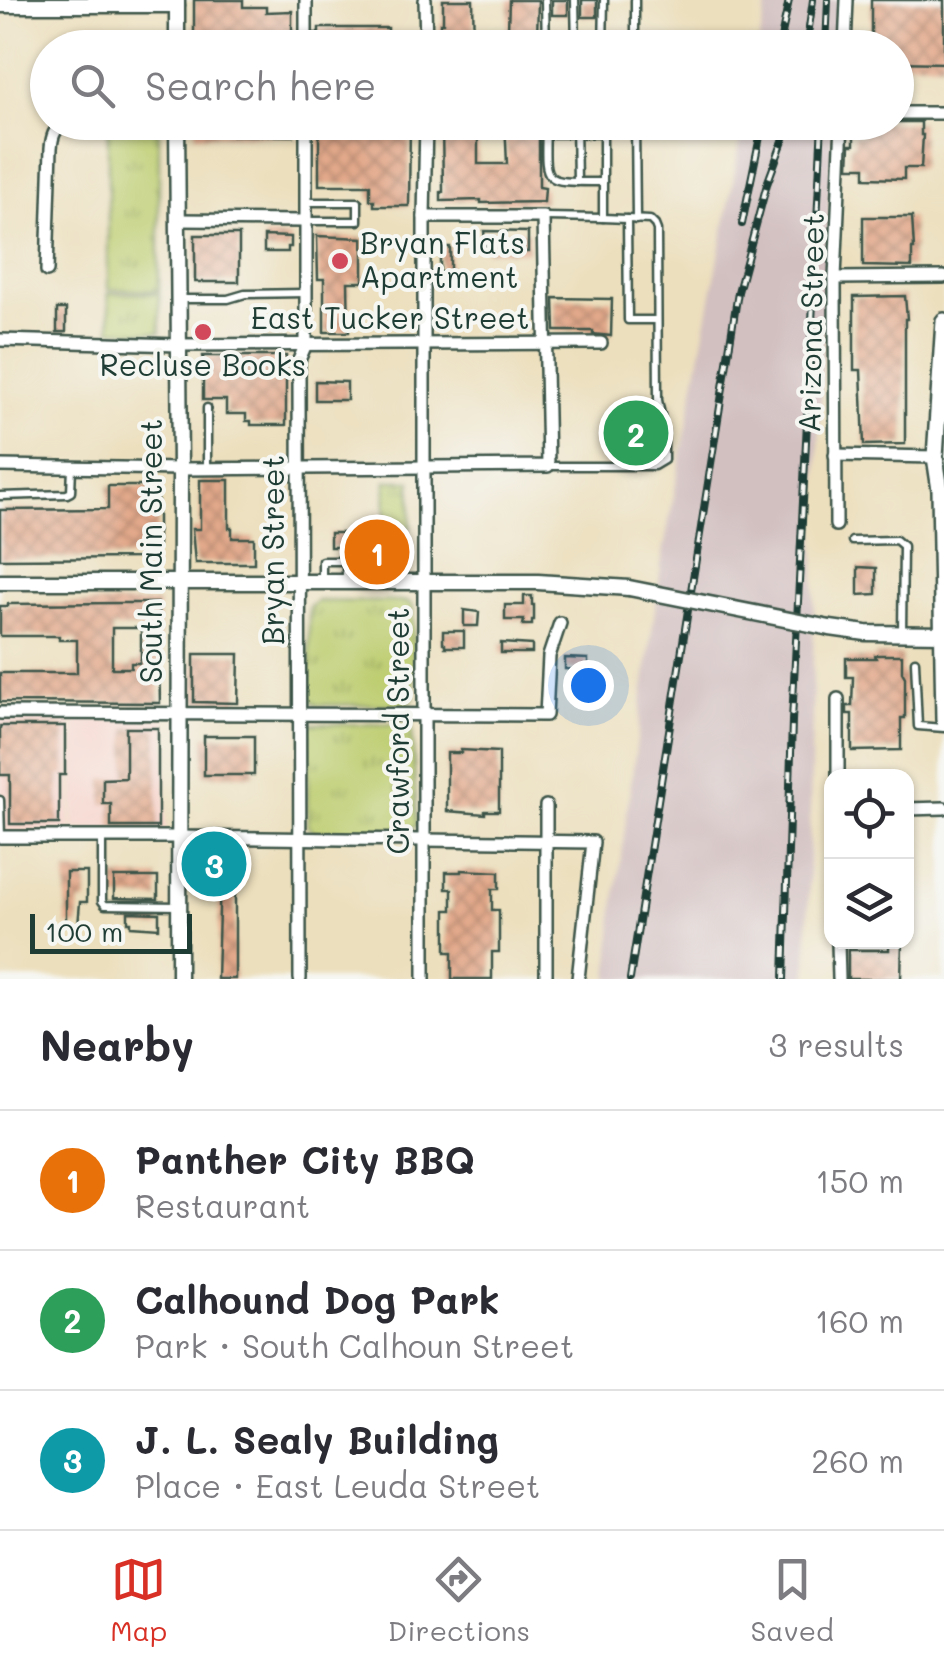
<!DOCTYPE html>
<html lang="en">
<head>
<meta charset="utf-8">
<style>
	body { margin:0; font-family:Mali,sans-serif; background:#f7f7f7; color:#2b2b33 }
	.controls { position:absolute; right:30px; bottom:30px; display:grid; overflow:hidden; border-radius:20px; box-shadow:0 2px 8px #0004 }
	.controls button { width:90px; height:90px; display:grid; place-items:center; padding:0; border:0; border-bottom:2px solid #e1e1e2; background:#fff; color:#2b2b33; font:50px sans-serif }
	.scale { position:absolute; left:30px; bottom:25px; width:162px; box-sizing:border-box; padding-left:10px; border:5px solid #1f3d34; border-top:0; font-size:28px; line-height:35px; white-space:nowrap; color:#1f3d34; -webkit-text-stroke:8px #f6f6f2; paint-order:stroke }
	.you { position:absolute; left:588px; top:685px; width:35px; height:35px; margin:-25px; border:8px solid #fff; border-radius:50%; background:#1a73e8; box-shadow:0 0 0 15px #1a73e833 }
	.badge { display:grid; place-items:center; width:65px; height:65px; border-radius:50%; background:#d93025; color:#fff; font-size:32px; font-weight:700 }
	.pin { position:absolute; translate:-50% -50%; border:5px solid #fff; box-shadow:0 2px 10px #0006 }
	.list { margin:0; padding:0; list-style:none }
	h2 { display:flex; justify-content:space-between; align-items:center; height:130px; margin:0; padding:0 40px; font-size:42px }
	h2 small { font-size:32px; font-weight:400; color:#7c7c81 }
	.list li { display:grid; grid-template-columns:65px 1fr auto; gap:30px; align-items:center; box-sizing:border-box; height:140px; padding:0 40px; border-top:2px solid #e1e1e2 }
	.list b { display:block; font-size:38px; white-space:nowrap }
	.list p { margin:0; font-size:32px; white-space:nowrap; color:#7c7c81 }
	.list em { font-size:32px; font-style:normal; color:#7c7c81 }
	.icon { flex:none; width:55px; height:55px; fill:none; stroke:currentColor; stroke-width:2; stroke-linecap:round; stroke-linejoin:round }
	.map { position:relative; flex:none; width:944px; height:979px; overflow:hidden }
	.search { position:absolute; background:#fff; box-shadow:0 2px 8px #0004; left:30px; right:30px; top:30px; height:110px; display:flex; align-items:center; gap:25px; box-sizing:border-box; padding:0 35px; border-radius:55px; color:#7c7c81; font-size:38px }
	.sheet { height:550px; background:#fff }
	nav { display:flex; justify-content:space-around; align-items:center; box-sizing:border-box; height:140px; border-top:2px solid #e1e1e2; background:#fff; font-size:28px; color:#7c7c81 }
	nav a { display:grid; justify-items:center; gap:5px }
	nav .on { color:#d93025 }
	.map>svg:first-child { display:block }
	.built { fill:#f7d1c8 }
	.industrial { fill:#d2bfc0 }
	.grass { fill:url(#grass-tufts); stroke:#6e8552; stroke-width:2.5 }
	.park { fill:url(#park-dots); stroke:#6e8552; stroke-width:2.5 }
	.building { fill:url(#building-cross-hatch); fill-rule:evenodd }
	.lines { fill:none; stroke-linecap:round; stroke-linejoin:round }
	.service-casing { stroke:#3e5549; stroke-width:11 }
	.minor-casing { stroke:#3e5549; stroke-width:16 }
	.tertiary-casing { stroke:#3e5549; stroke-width:19 }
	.secondary-casing { stroke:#3e5549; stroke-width:20 }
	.service { stroke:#fff; stroke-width:6 }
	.minor { stroke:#fff; stroke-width:11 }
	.tertiary { stroke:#fff; stroke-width:14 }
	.secondary { stroke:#fff; stroke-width:15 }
	.rail-casing { stroke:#1f3d34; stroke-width:8 }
	.rail { stroke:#f6f6f2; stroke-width:4; stroke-dasharray:11; stroke-linecap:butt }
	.tertiary-bridge-casing { stroke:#3e5549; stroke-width:19; stroke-linecap:butt }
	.tertiary-bridge { stroke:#fff; stroke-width:14 }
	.poi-dot { fill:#d1495b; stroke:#f6f6f2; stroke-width:4 }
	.labels { text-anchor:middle; stroke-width:8; stroke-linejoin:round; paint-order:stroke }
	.poi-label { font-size:30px; fill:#1f3d34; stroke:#f6f6f2; text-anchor:start }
	.street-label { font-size:30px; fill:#1f3d34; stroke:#f6f6f2 }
</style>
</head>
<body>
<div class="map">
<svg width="944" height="979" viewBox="0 0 944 979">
	<defs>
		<pattern id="grass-tufts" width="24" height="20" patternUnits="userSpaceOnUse" patternTransform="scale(2.5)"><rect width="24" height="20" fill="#bdcd6f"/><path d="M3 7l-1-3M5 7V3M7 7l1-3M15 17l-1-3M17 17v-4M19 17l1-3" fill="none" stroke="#99a85c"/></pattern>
		<pattern id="park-dots" width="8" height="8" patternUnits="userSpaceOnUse" patternTransform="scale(2.5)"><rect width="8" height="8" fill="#bdcd6f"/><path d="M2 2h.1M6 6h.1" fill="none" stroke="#99a85c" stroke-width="1.8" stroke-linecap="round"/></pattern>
		<pattern id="building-cross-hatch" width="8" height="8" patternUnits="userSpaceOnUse" patternTransform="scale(2.5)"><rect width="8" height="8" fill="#e3a98b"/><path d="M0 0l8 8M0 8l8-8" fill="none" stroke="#b78b72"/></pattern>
	</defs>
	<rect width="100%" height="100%" fill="#f6f6f2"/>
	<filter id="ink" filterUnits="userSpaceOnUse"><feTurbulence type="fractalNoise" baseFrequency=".01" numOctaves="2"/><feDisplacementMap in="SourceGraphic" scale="20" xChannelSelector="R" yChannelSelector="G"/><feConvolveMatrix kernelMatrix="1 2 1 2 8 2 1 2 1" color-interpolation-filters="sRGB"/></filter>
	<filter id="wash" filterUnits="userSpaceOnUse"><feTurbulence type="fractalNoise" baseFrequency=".0048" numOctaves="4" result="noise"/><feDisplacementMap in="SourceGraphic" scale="40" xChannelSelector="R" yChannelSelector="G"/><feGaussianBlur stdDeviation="2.25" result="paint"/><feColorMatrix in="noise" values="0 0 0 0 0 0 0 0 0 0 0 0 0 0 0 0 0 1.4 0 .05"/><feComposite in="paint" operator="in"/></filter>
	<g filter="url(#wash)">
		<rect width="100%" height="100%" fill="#ecdfbd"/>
		<g class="built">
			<polygon points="0,718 72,718 71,831 0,832"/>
			<polygon points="75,719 166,719 166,831 73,830"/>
		</g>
		<g class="industrial">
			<polygon points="768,0 838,0 836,47 758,47"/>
			<polygon points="744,123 833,123 816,516 807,979 609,979 614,907 662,558"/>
		</g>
		<g class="grass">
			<polygon points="155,126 155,132 159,132 159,291 108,289 108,127"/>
			<polygon points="108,293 159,294 160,333 111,330"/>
			<polygon points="386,481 411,481 411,528 385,528"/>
			<polygon points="317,601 408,602 413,607 414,697 409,705 316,705 309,698 309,607"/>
			<polygon points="309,724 412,724 417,826 402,832 316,833 307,826"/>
		</g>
		<polygon class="park" points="619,412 648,412 648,418 653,419 653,448 647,448 646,455 624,455 624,450 619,450"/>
		<g id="blocks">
			<g class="building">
				<polygon points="194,0 243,0 243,7 266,7 266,12 292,11 292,48 194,48"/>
				<polygon points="443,0 473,0 474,45 439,47 440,23 443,23"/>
				<polygon points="509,0 538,0 537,40 535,40 535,44 514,42 514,30 508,30"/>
				<rect x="552" y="0" width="16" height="15"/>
				<rect x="582" y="0" width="15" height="17"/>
				<polygon points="871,0 944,0 944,63 896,62 896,48 871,48"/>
				<polygon points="319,28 388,28 388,48 315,48 315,33 319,33"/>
				<polygon points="195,122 294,122 293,136 195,135"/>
				<polygon points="319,122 410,122 409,206 374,206 374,200 370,200 370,185 319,185"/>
				<polygon points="442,122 475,122 474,128 478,128 478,164 507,164 505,122 539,122 539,187 545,188 544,202 481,203 481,200 441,201 441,192 443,192"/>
				<rect x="553" y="122" width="16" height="16"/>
				<rect x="583" y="122" width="13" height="16"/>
				<polygon points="863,122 921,122 921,135 923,135 921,168 904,168 904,179 865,178 865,167 849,167 850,145 854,145 854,135 863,135"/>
				<polygon points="863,217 912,217 914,249 912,249 912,267 863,266"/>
				<polygon points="484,231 528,232 528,252 486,251"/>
				<rect x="195" y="235" width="44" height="47"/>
				<polygon points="264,236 291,237 291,247 288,247 288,252 264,252"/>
				<polygon points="317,236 363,238 363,282 348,282 349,332 324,332 324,279 318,279"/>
				<rect x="440" y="247" width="10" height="25"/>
				<polygon points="905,296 907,319 905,319 905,444 864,445 861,370 854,370 854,297"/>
				<polygon points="554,298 612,299 611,336 593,334 593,331 555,331"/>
				<rect x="57" y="309" width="9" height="23"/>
				<polygon points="203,356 286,356 286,425 251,425 251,421 246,421 246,414 226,414 226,400 203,400"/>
				<polygon points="315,381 347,382 347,400 315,400"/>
				<polygon points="200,480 229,480 229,528 232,528 232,538 254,538 254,563 195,563 192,529 200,529"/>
				<polygon points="108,486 158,486 158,545 143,545 143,558 0,559 0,510 108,509"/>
				<rect x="330" y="533" width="30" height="14"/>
				<polygon points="394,544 403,544 403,558 361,558 361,547 394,547"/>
				<polygon points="858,567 876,568 876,594 858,595"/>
				<polygon points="524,596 532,596 532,605 534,605 534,620 532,620 532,625 523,625 524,620 505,620 505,605 524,605"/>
				<path d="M121 603H158L160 703 0 702V673H77V640H59V636H0V606H8V604ZM112 628H141V659L139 663H131V668H112Z"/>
				<polygon points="464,610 479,612 478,626 464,626"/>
				<polygon points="443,631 464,631 464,647 445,647 445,644 443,643"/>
				<polygon points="501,643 532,645 532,653 501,653"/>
				<polygon points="194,654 239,654 238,703 194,702"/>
				<polygon points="875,655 902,655 902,672 905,677 905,718 901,718 901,750 852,751 852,714 847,714 847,706 852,706 853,677 846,677 846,658 876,658"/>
				<polygon points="565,658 588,659 588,669 599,670 598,678 586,679 587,670 565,669"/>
				<polygon points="0,726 65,726 65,775 59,775 59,824 10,824 10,775 0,775"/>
				<polygon points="126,728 158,728 158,827 111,827 111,804 103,804 103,779 126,778"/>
				<rect x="204" y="736" width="50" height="39"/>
				<polygon points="461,750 499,752 499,811 485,811 485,814 447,811 447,753 461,753"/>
				<polygon points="193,853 235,853 235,979 217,979 220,875 193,874"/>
				<polygon points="461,870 499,872 499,889 492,889 492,910 499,910 499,952 492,952 492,979 452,979 452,952 446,952 446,910 452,910 452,889 446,889 446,872 461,872"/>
				<polygon points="66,872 87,872 87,902 80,902 78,926 66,925"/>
				<polygon points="114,877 158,877 158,899 114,898"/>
				<polygon points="128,912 159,913 159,928 131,926 131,922 128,922"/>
				<polygon points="889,942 902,942 901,979 848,979 848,950 889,950"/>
			</g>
		</g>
	</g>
	<g filter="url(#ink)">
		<use href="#blocks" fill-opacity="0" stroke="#3e5549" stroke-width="2.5"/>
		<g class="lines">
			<defs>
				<g id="service">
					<polyline points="545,0 546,48"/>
					<polyline points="575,0 576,48"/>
					<polyline points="635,0 635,48"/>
					<polyline points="603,48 604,0"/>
					<path d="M546 122C545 185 539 182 603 182"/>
					<polyline points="576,122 577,182"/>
					<polyline points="635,122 636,220"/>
					<polyline points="545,217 603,218 603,122"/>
					<polyline points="627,219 628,320 657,320"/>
					<polyline points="306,221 358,221 358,202 307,202"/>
					<polyline points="179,299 228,299 245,294 305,293"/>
					<polyline points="207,408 207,467"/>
					<polyline points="548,466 654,466 664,460 664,430 658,400 657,230 655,225 650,220 603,218"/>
					<polyline points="0,496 67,494 71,492 72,467"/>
					<polyline points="852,541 896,540 903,546 902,633"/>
					<polyline points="322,580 322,561 346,561 346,579"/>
					<polyline points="915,661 918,726 944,728"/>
					<polyline points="0,800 1,837"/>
					<polyline points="102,839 102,901 105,905 179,906"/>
				</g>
				<g id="minor">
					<polyline points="425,0 426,48"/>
					<polyline points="306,48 306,0"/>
					<polyline points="845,48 847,0"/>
					<polyline points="896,113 944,113"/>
					<polyline points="178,220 305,221"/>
					<path d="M47 271 51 148C52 136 54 130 64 122"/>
					<polyline points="835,278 944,277"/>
					<polyline points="0,340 179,345 601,343"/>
					<polyline points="835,455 935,457"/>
					<polyline points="0,466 180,469 548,466 543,217 424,217"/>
					<polyline points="836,525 835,278 842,122"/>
					<polyline points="838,699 838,776"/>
					<polyline points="0,713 546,715 549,656 560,623"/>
					<polyline points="906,809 944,808"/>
					<polyline points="0,837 173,837 593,842 578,979"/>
					<polyline points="838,942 839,979"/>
					<polyline points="300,979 299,360 306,344 306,122"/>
					<polyline points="424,979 424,217 426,122"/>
					<polyline points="546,979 546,806"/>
				</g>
				<g id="tertiary">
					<polyline points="177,0 177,48"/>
					<polyline points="0,5 177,5"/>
					<polyline points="177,122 180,469 179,979"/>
					<polyline points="0,582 538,582 629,588"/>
					<polyline points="830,628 866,633 944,634"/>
				</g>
				<polyline id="secondary" points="944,321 935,457 940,490 944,720"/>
			</defs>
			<use href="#service" class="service-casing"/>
			<use href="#minor" class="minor-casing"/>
			<use href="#tertiary" class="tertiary-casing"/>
			<use href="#secondary" class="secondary-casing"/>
			<use href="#service" class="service"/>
			<use href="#minor" class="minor"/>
			<use href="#tertiary" class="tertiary"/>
			<use href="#secondary" class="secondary"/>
			<defs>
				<g id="rail">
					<polyline points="779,48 789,0"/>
					<polyline points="806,48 813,0"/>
					<polyline points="826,48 828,0"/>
					<polyline points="742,224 763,122"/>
					<polyline points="630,979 738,292 767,184 790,122"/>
					<polyline points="784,979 792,721 822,122"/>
				</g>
			</defs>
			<use href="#rail" class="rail-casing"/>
			<use href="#rail" class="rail"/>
			<defs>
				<polyline id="tertiary-bridge" points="629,588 830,628"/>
			</defs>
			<use href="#tertiary-bridge" class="tertiary-bridge-casing"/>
			<use href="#tertiary-bridge" class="tertiary-bridge"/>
		</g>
	</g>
	<g class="poi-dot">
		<circle cx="340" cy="261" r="10"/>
		<circle cx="203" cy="332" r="10"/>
	</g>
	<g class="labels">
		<g class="poi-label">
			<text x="360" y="254">Bryan Flats<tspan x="360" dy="34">Apartment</tspan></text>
			<text x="203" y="376" text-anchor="middle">Recluse Books</text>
		</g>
		<g class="street-label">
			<text x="390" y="329">East Tucker Street</text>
			<text transform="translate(812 323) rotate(-89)" y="10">Arizona Street</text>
			<text transform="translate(274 550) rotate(-90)" y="10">Bryan Street</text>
			<text transform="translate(152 551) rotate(-90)" y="10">South Main Street</text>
			<text transform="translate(399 731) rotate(-90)" y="10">Crawford Street</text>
		</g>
	</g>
</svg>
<div class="controls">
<button><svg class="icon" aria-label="locate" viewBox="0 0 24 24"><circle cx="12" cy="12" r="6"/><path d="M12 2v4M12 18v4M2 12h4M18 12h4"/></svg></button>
<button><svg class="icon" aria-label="layers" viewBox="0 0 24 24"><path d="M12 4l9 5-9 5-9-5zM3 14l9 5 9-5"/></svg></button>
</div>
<div class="scale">100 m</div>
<div class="you"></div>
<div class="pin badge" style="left:377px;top:552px;background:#e8710a">1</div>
<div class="pin badge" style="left:636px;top:433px;background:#2e9e5b">2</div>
<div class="pin badge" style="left:214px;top:864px;background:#0f9aa8">3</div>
<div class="search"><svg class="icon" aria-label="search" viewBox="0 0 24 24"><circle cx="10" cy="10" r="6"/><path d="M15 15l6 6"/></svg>Search here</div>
</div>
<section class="sheet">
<h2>Nearby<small>3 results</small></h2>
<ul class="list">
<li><span class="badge" style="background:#e8710a">1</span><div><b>Panther City BBQ</b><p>Restaurant</p></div><em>150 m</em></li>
<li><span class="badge" style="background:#2e9e5b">2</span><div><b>Calhound Dog Park</b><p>Park · South Calhoun Street</p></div><em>160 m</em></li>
<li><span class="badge" style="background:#0f9aa8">3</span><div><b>J. L. Sealy Building</b><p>Place · East Leuda Street</p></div><em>260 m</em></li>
</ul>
</section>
<nav>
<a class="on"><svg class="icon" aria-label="map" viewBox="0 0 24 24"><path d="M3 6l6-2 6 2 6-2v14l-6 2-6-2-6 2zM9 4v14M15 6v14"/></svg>Map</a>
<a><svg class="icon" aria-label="directions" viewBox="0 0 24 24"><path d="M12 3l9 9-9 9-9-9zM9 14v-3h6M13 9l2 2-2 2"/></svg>Directions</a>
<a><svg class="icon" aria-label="saved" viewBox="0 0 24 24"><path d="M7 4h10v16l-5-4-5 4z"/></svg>Saved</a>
</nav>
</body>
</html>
